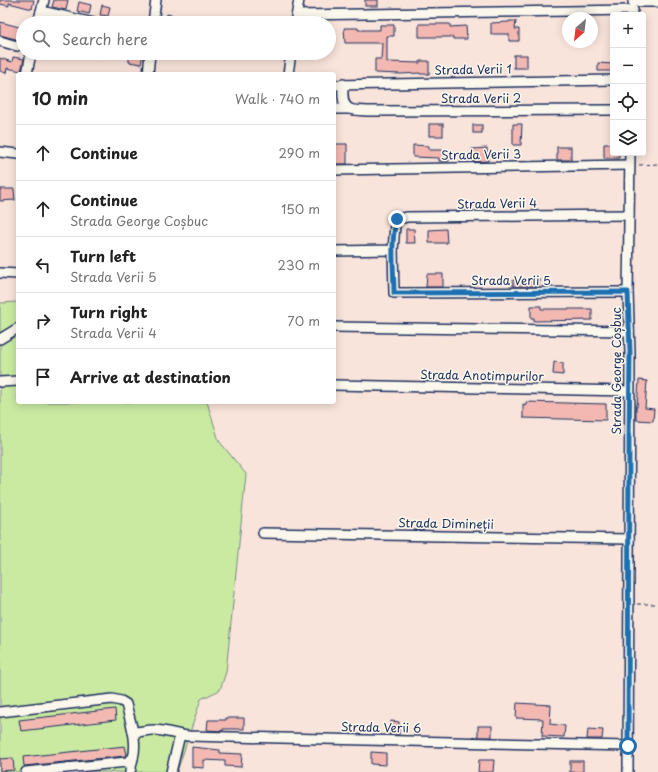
<!DOCTYPE html>
<html lang="en">
<head>
<meta charset="utf-8">
<style>
	body { margin:0; font-family:"Playpen Sans",sans-serif; background:#f2f2f2; color:#222 }
	.controls { position:absolute; right:12px; top:12px; display:grid; overflow:hidden; border-radius:4px; box-shadow:0 2px 10px #0003 }
	.controls button { width:36px; height:36px; display:grid; place-items:center; padding:0; border:0; border-bottom:1px solid #e0e0e0; background:#fff; color:#222; font:20px sans-serif }
	.compass { position:absolute; left:562px; top:12px; width:36px; height:36px; border-radius:50%; background:#fff; box-shadow:0 2px 10px #0003; rotate:208deg }
	.stop { position:absolute; width:12px; height:12px; margin:-9px; border:3px solid #1f6fb2; border-radius:50%; background:#fff }
	.stop.end { background:#1f6fb2; border-color:#fff; box-shadow:0 1px 4px #0008 }
	.list { margin:0; padding:0; list-style:none }
	h2 { display:flex; justify-content:space-between; align-items:center; height:52px; margin:0; padding:0 16px; font-size:17px }
	h2 small { font-size:13px; font-weight:400; color:#767676 }
	.list li { display:grid; grid-template-columns:26px 1fr auto; gap:12px; align-items:center; box-sizing:border-box; height:56px; padding:0 16px; border-top:1px solid #e0e0e0 }
	.list b { display:block; font-size:15px; white-space:nowrap }
	.list p { margin:0; font-size:13px; white-space:nowrap; color:#767676 }
	.list em { font-size:13px; font-style:normal; color:#767676 }
	.icon { flex:none; width:22px; height:22px; fill:none; stroke:currentColor; stroke-width:2; stroke-linecap:round; stroke-linejoin:round }
	.map { position:relative; flex:none; width:658px; height:772px; overflow:hidden }
	.search { position:absolute; background:#fff; box-shadow:0 2px 10px #0003; left:16px; top:16px; width:320px; height:44px; display:flex; align-items:center; gap:10px; box-sizing:border-box; padding:0 14px; border-radius:22px; color:#767676; font-size:15px }
	.panel { position:absolute; background:#fff; box-shadow:0 2px 10px #0003; left:16px; top:72px; width:320px; height:332px; border-radius:4px }
	.map>svg:first-child { display:block }
	.green { fill:#caeaa2; stroke:#728c80 }
	.building { fill:#f3b8b2; stroke:#1b2f5e }
	.lines { fill:none; stroke-linecap:round; stroke-linejoin:round }
	.minor-casing { stroke:#1b2f5e; stroke-width:12 }
	.path { stroke:#1b2f5e; stroke-width:1; stroke-dasharray:4 3; stroke-linecap:butt }
	.minor { stroke:#fbf7ec; stroke-width:9 }
	.route { stroke:#1f6fb2; stroke-width:5 }
	.labels { text-anchor:middle; stroke-width:3; stroke-linejoin:round; paint-order:stroke }
	.street-label { font-size:12px; fill:#1b2f5e; stroke:#fbf7ec }
</style>
</head>
<body>
<div class="map">
<svg width="658" height="772" viewBox="0 0 658 772">
	<rect width="100%" height="100%" fill="#f9e4db"/>
	<filter id="ink" filterUnits="userSpaceOnUse"><feTurbulence type="fractalNoise" baseFrequency=".025" numOctaves="2"/><feDisplacementMap in="SourceGraphic" scale="8" xChannelSelector="R" yChannelSelector="G"/><feConvolveMatrix kernelMatrix="1 2 1 2 8 2 1 2 1" color-interpolation-filters="sRGB"/></filter>
	<g filter="url(#ink)">
		<polygon class="green" points="18,302 18,402 207,402 219,441 246,474 226,672 220,690 201,699 177,772 0,772 0,303"/>
		<g class="building">
			<polygon points="0,0 34,0 32,9 9,3 9,6 0,4"/>
			<polygon points="54,0 68,0 66,10 52,7"/>
			<rect x="365" y="0" width="13" height="6"/>
			<polygon points="79,2 91,5 89,14 77,11"/>
			<polygon points="102,5 110,7 108,16 100,15"/>
			<polygon points="167,14 179,17 177,23 165,23"/>
			<polygon points="509,21 516,21 515,29 519,29 519,41 509,41 509,34 491,34 491,23 509,22"/>
			<polygon points="0,22 23,28 23,41 0,35"/>
			<polygon points="419,24 450,24 450,27 466,26 467,39 453,39 453,37 419,37"/>
			<polygon points="380,25 394,25 394,36 387,36 387,62 420,63 420,61 429,61 429,74 420,74 420,73 401,74 375,73 375,59 381,59 382,43 345,43 344,28 358,28 358,30 380,30"/>
			<polygon points="85,53 103,53 101,59 84,55"/>
			<polygon points="118,53 143,53 141,64 129,62 129,58 117,55"/>
			<rect x="514" y="55" width="13" height="13"/>
			<polygon points="13,57 24,59 21,71 7,68 6,73 0,71 0,58 12,62"/>
			<polygon points="598,63 613,64 613,71 598,71"/>
			<rect x="429" y="124" width="14" height="12"/>
			<polygon points="513,124 522,124 521,145 513,145"/>
			<rect x="473" y="125" width="9" height="8"/>
			<polygon points="335,144 347,144 347,164 334,164 334,155 335,155"/>
			<polygon points="604,144 613,144 613,153 619,153 619,158 604,158"/>
			<polygon points="413,145 429,146 429,150 449,150 449,161 439,161 439,158 413,157"/>
			<rect x="557" y="147" width="14" height="13"/>
			<polygon points="487,148 488,161 473,162 472,149"/>
			<polygon points="0,189 14,189 15,200 0,201"/>
			<polygon points="406,229 414,229 415,243 406,243"/>
			<polygon points="446,229 447,243 429,243 429,230"/>
			<polygon points="427,274 443,274 443,287 426,287"/>
			<polygon points="525,279 539,279 539,286 513,286 513,280"/>
			<polygon points="531,306 541,306 541,309 592,309 592,320 534,321 534,318 531,318"/>
			<polygon points="554,362 563,363 563,375 553,374"/>
			<polygon points="639,380 647,381 645,408 654,409 653,421 636,420 636,407 637,407"/>
			<polygon points="526,402 606,404 606,420 523,418 523,404 526,405"/>
			<polygon points="517,703 551,705 550,724 565,726 564,737 542,736 543,719 516,718"/>
			<polygon points="115,709 116,720 21,731 19,720"/>
			<polygon points="226,718 244,718 244,729 223,729 223,731 207,730 208,720 226,720"/>
			<polygon points="391,721 399,722 399,735 390,735"/>
			<rect x="478" y="726" width="14" height="11"/>
			<polygon points="588,729 603,730 602,739 587,739"/>
			<polygon points="125,746 127,755 125,756 24,766 23,757"/>
			<polygon points="192,747 220,750 220,753 242,754 241,767 225,766 225,761 204,760 204,768 192,767"/>
			<polygon points="371,752 386,753 386,765 371,764"/>
			<polygon points="13,758 14,770 0,771 0,759"/>
			<polygon points="479,760 494,760 493,772 478,772"/>
			<rect x="570" y="761" width="13" height="11"/>
		</g>
		<g class="lines">
			<defs>
				<g id="minor">
					<polyline points="633,2 658,2"/>
					<polyline points="41,11 94,23"/>
					<polyline points="297,15 633,10"/>
					<polyline points="38,23 44,0"/>
					<polyline points="153,23 156,0"/>
					<polyline points="295,23 299,0"/>
					<polyline points="0,41 17,46"/>
					<polyline points="27,74 31,53"/>
					<polyline points="148,74 150,53"/>
					<polyline points="288,74 291,53"/>
					<path d="M343 84C343 92 341 105 350 109 354 111 362 110 366 111L613 110"/>
					<polyline points="334,85 613,80"/>
					<polyline points="334,109 350,109"/>
					<polyline points="0,152 18,154"/>
					<polyline points="334,170 629,165"/>
					<polyline points="393,250 394,293 628,292"/>
					<polyline points="334,251 393,250 395,225 397,219 407,217 629,215"/>
					<polyline points="0,273 18,274"/>
					<polyline points="334,327 629,331"/>
					<polyline points="0,339 18,328"/>
					<polyline points="0,382 18,381"/>
					<polyline points="334,385 629,391"/>
					<polyline points="263,533 629,539"/>
					<path d="M0 712 112 699 121 701 126 704C130 721 138 741 133 758L127 762 26 772"/>
					<path d="M133 732C140 732 147 730 153 730 165 730 177 735 189 736L628 746"/>
					<polyline points="130,772 133,758"/>
					<polyline points="171,772 180,735"/>
					<polyline points="628,772 630,353 628,292 630,153"/>
				</g>
			</defs>
			<use href="#minor" class="minor-casing"/>
			<g class="path">
				<polyline points="639,165 658,164"/>
				<polyline points="637,604 658,604"/>
			</g>
			<use href="#minor" class="minor"/>
		</g>
	</g>
	<g class="lines" filter="url(#ink)">
		<path class="route" d="M397 219C390 238 394 272 394 293L628 292 630 353 629 444 628 746"/>
	</g>
	<g class="labels">
		<g class="street-label">
			<text transform="translate(473 70) rotate(-1)" y="4">Strada Verii 1</text>
			<text x="481" y="103">Strada Verii 2</text>
			<text transform="translate(481 155) rotate(-1)" y="4">Strada Verii 3</text>
			<text transform="translate(497 204) rotate(-1)" y="4">Strada Verii 4</text>
			<text x="511" y="285">Strada Verii 5</text>
			<text transform="translate(617 371) rotate(-90)" y="4">Strada George Coșbuc</text>
			<text transform="translate(482 376) rotate(1)" y="4">Strada Anotimpurilor</text>
			<text transform="translate(446 524) rotate(1)" y="4">Strada Dimineții</text>
			<text transform="translate(381 728) rotate(1)" y="4">Strada Verii 6</text>
		</g>
	</g>
</svg>
<div class="controls">
<button>+</button>
<button>−</button>
<button><svg class="icon" aria-label="locate" viewBox="0 0 24 24"><circle cx="12" cy="12" r="6"/><path d="M12 2v4M12 18v4M2 12h4M18 12h4"/></svg></button>
<button><svg class="icon" aria-label="layers" viewBox="0 0 24 24"><path d="M12 4l9 5-9 5-9-5zM3 14l9 5 9-5"/></svg></button>
</div>
<svg class="compass" viewBox="-18 -18 36 36"><path d="M0-13l5 13h-10z" fill="#e53935"/><path d="M0 13l5-13h-10z" fill="#767676"/></svg>
<div class="stop" style="left:628px;top:746px"></div>
<div class="stop end" style="left:397px;top:219px"></div>
<div class="search"><svg class="icon" aria-label="search" viewBox="0 0 24 24"><circle cx="10" cy="10" r="6"/><path d="M15 15l6 6"/></svg>Search here</div>
<section class="panel">
<h2>10 min<small>Walk · 740 m</small></h2>
<ul class="list">
<li><svg class="icon" aria-label="ahead" viewBox="0 0 24 24"><path d="M12 20V5M6 11l6-6 6 6"/></svg><div><b>Continue</b></div><em>290 m</em></li>
<li><svg class="icon" aria-label="ahead" viewBox="0 0 24 24"><path d="M12 20V5M6 11l6-6 6 6"/></svg><div><b>Continue</b><p>Strada George Coșbuc</p></div><em>150 m</em></li>
<li><svg class="icon" aria-label="left" viewBox="0 0 24 24"><path d="M17 20v-9H6M10 6l-5 5 5 5"/></svg><div><b>Turn left</b><p>Strada Verii 5</p></div><em>230 m</em></li>
<li><svg class="icon" aria-label="right" viewBox="0 0 24 24"><path d="M7 20v-9h11M14 6l5 5-5 5"/></svg><div><b>Turn right</b><p>Strada Verii 4</p></div><em>70 m</em></li>
<li><svg class="icon" aria-label="arrive" viewBox="0 0 24 24"><path d="M6 21V4h12l-3 4 3 4H6"/></svg><div><b>Arrive at destination</b></div></li>
</ul>
</section>
</div>
</body>
</html>
